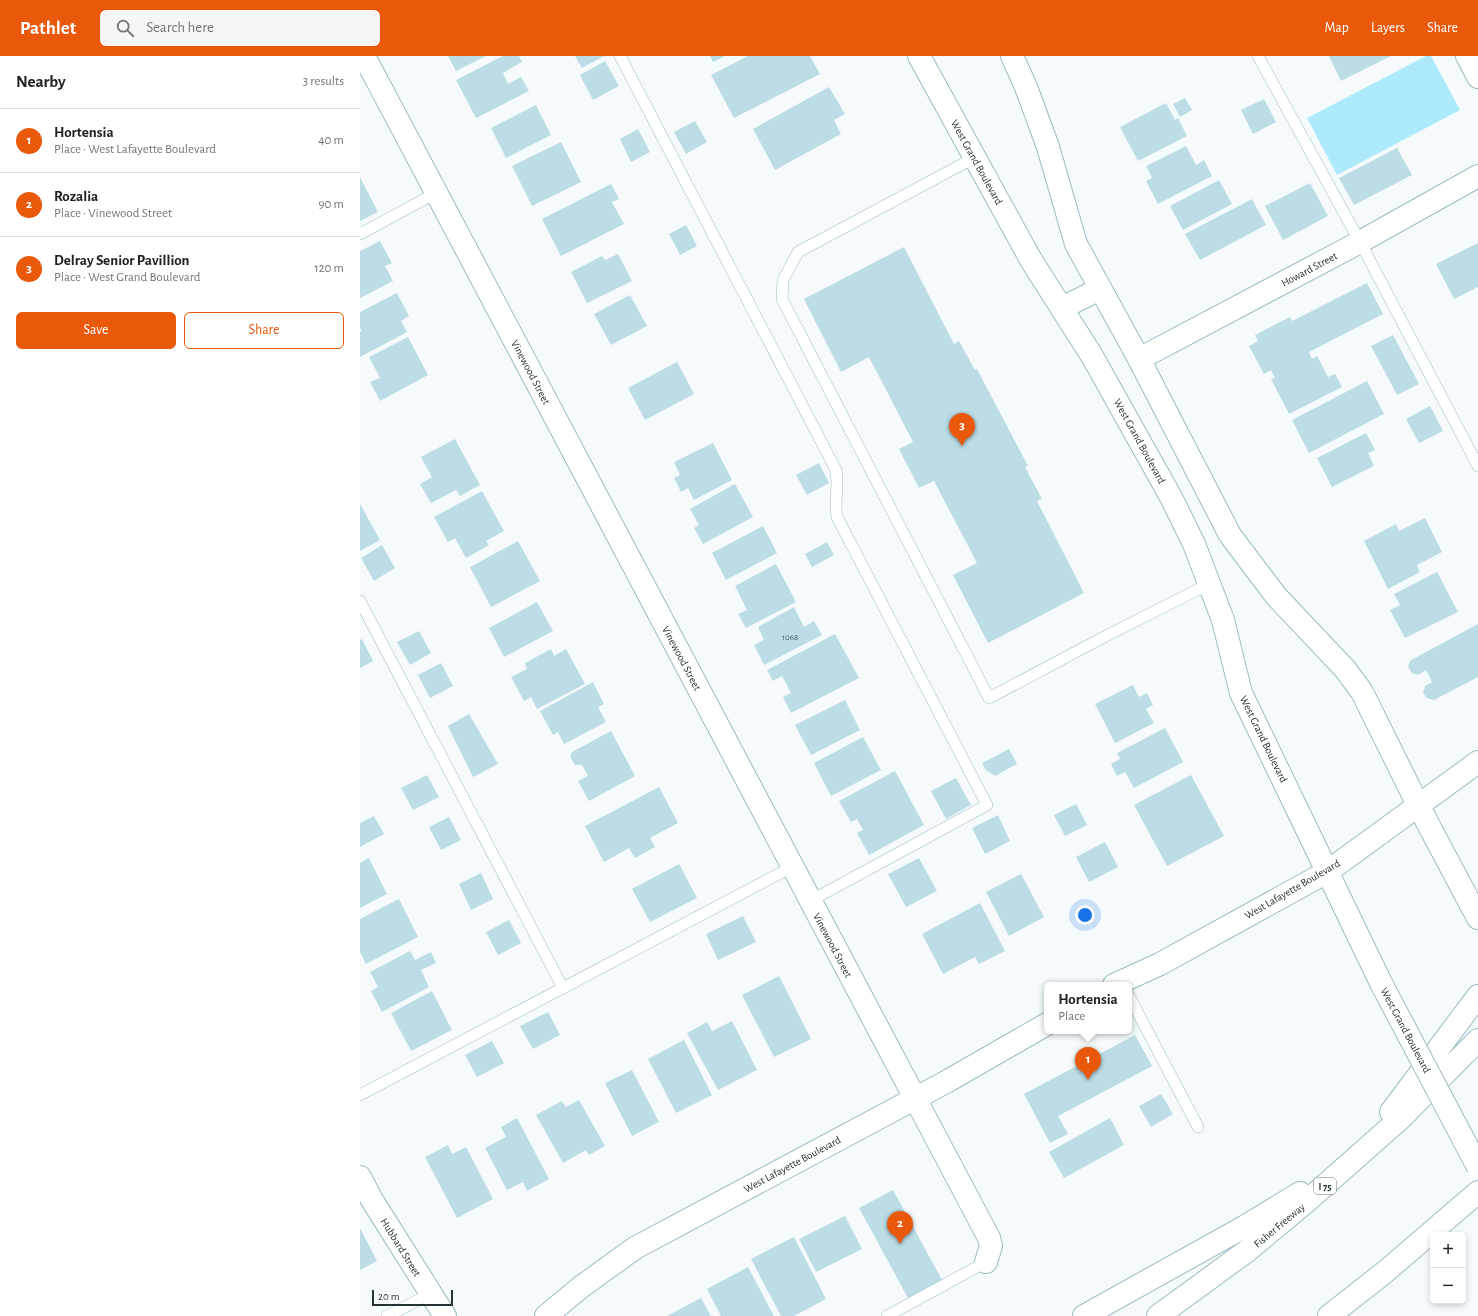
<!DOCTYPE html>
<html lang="en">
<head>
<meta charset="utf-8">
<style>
	body { margin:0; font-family:"Alegreya Sans",sans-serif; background:#f6f6f6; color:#202124 }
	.controls { position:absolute; right:12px; bottom:12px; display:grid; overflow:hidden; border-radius:6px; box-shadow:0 2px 6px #0003 }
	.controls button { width:36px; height:36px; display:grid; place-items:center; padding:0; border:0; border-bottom:1px solid #e0e0e0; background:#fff; color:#202124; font:20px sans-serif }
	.scale { position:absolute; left:12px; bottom:10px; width:81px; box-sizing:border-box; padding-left:4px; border:2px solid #253236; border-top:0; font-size:11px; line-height:14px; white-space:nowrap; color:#253236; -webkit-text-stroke:3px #fff; paint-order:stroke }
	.you { position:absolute; left:725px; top:859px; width:14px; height:14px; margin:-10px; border:3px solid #fff; border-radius:50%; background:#1a73e8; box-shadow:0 0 0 6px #1a73e833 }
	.badge { display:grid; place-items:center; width:26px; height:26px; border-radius:50%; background:#ea580c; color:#fff; font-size:13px; font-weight:700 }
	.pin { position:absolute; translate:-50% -33px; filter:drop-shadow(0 1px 2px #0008) }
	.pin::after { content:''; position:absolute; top:21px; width:14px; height:12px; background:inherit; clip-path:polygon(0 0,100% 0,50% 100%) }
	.popup { position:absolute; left:684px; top:926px; width:88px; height:52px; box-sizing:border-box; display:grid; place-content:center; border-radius:6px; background:#fff; filter:drop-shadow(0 1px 3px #0005); font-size:13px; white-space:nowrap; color:#757577 }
	.popup b { font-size:15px; color:#202124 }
	.popup::after { content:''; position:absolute; left:50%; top:100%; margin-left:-8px; border:8px solid transparent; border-top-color:#fff }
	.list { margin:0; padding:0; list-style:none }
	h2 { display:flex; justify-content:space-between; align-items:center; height:52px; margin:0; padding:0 16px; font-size:17px }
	h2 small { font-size:13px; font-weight:400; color:#757577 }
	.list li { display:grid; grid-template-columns:26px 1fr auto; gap:12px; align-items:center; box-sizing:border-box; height:64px; padding:0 16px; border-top:1px solid #e0e0e0 }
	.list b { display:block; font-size:15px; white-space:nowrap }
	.list p { margin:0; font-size:13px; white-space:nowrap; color:#757577 }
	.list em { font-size:13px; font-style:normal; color:#757577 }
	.actions { display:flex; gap:8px; padding:12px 16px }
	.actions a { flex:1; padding:9px 0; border:1px solid #ea580c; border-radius:6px; text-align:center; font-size:14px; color:#ea580c }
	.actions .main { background:#ea580c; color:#fff }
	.icon { flex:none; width:22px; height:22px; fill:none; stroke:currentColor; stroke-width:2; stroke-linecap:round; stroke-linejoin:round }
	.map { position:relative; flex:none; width:1118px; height:1260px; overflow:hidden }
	header { display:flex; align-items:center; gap:24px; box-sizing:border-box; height:56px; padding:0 20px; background:#ea580c; color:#fff }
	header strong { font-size:19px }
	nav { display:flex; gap:22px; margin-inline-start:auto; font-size:14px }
	.search { width:280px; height:36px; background:#f6f6f6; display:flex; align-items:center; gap:10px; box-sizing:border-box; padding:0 14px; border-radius:6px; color:#757577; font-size:15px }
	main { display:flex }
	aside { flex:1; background:#fff }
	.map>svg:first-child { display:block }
	.green { fill:#adebfc }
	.building { fill:#bcdde6 }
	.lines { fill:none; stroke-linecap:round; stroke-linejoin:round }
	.lane-casing { stroke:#9bbbc4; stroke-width:12 }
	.street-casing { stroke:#9bbbc4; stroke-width:24 }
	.secondary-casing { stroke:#9bbbc4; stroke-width:24 }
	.highway-casing { stroke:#9bbbc4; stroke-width:24 }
	.lane { stroke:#fff; stroke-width:11 }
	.street { stroke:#fff; stroke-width:22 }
	.secondary { stroke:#fff; stroke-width:22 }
	.highway { stroke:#fff; stroke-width:22 }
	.secondary-bridge-casing { stroke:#9bbbc4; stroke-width:24; stroke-linecap:butt }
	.secondary-bridge { stroke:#fff; stroke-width:22 }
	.labels { text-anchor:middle; stroke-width:4; stroke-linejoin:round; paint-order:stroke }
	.number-label { font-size:9px; fill:#4b5d62 }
	.shield { fill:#fff; stroke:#667072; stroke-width:1 }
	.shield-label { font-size:10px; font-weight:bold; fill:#253236 }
	.street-label { font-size:11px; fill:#253236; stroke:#fff }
</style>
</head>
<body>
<header>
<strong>Pathlet</strong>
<div class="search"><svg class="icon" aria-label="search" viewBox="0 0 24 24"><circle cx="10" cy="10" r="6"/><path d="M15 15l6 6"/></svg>Search here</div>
<nav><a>Map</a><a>Layers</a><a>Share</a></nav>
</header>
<main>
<aside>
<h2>Nearby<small>3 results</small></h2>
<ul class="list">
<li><span class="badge">1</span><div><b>Hortensia</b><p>Place · West Lafayette Boulevard</p></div><em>40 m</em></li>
<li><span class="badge">2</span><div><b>Rozalia</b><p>Place · Vinewood Street</p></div><em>90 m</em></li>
<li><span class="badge">3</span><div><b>Delray Senior Pavillion</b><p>Place · West Grand Boulevard</p></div><em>120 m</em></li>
</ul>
<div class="actions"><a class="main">Save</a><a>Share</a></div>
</aside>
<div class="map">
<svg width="1118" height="1260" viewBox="0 0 1118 1260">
	<rect width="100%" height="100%" fill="#f5fbfd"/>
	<polygon class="green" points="1066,0 1071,0 1100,54 977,119 947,62"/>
	<g class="building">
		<polygon points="88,0 126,0 96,15"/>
		<polygon points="143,0 159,0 162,6 143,17 148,28 161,21 169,35 116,62 96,24"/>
		<polygon points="215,0 244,0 222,12"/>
		<polygon points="350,0 365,0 353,6"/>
		<polygon points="388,0 450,0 460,18 374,62 351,19"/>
		<polygon points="969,0 1031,0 981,25"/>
		<polygon points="245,5 259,30 233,44 220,19"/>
		<polygon points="469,31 485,58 474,64 481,78 415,114 393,73"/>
		<polygon points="825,42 832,54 820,61 813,48"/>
		<polygon points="904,43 916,66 893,78 881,54"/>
		<polygon points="806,47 815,64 818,62 827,80 778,105 760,71"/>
		<polygon points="176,49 191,79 146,102 131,72"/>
		<polygon points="335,65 347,86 326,98 314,76"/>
		<polygon points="278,73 290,96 271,106 260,83"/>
		<polygon points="201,86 221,126 172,150 152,110"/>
		<polygon points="826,90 836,109 844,104 852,120 798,148 786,125 792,122 786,110"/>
		<polygon points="1037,92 1052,119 994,149 979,122"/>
		<polygon points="0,121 18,156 0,165"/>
		<polygon points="859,124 872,148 823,174 810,150"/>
		<polygon points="950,127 968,160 923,184 905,150"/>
		<polygon points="251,128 259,143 252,146 264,168 201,200 182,163"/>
		<polygon points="892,143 906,169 840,204 825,178"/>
		<polygon points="326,169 337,190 320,199 309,178"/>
		<polygon points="20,185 32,207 25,210 33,225 0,242 0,195"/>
		<polygon points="1118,187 1118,231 1094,243 1076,208"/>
		<polygon points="544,191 594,288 599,285 615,314 617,313 668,410 665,411 682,443 677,445 724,537 628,587 593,519 617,507 574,425 559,432 539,393 553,386 509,301 481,316 444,243"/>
		<polygon points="258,198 272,225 227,247 211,216 242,200 245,204"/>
		<polygon points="1007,227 1023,258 949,296 952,303 957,300 968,321 975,318 982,331 929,358 911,323 915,322 911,314 904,318 889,290 898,285 895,279 930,261 932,265"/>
		<polygon points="37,237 49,260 41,265 47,276 0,301 0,276 2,275 0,272 0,256"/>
		<polygon points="270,239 287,270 251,289 234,258"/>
		<polygon points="1033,279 1059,328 1037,339 1011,290"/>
		<polygon points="48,281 68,319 20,345 10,326 20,322 9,301"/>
		<polygon points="317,306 334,338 285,364 268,332"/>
		<polygon points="1007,325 1024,358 949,397 932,364"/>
		<polygon points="1070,350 1083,375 1059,387 1046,363"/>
		<polygon points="1006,377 1015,394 1008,397 1014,410 972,431 957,402"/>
		<polygon points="95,383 120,429 100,440 96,434 71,447 60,428 72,421 61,401"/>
		<polygon points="353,387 372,424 334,444 328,432 321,436 314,422 320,419 314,406"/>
		<polygon points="459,407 469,427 447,439 436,419"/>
		<polygon points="375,428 393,461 343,488 334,472 339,469 330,453"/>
		<polygon points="122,435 144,475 126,485 129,489 106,502 95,482 88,486 74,461"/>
		<polygon points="0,448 20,484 0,495"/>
		<polygon points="1065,462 1082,496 1057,509 1060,516 1028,533 1004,485 1036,468 1039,475"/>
		<polygon points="403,470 417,497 366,524 352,497"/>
		<polygon points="158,485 180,525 131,551 110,511"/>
		<polygon points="467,486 474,499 452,511 445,498"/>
		<polygon points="22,489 35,512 14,525 1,502"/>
		<polygon points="416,508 436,546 386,572 378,558 387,554 375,530"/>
		<polygon points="1077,516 1098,556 1045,582 1030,554 1040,549 1034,538"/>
		<polygon points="177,546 193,575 144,601 129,572"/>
		<polygon points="434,551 444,571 454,565 462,579 404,609 394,589 404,584 398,571"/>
		<polygon points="1118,568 1118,621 1074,644 1067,642 1063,637 1065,630 1072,626 1066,614 1058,619 1052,617 1048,610 1051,604"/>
		<polygon points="59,575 71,597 50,609 37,586"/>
		<polygon points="475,578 499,622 431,657 423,641 431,637 422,620 413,625 407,614"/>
		<polygon points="2,583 13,605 0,612 0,584"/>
		<polygon points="191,593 194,600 206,593 225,628 177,653 171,641 164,645 151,621 167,613 165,607"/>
		<polygon points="81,607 93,630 70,642 58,619"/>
		<polygon points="233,626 244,648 238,651 246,666 204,688 198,676 193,679 180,655"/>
		<polygon points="773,629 779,641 787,637 793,649 786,653 794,667 755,687 735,648"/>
		<polygon points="485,644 500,674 451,699 435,669"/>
		<polygon points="109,658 138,708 113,721 88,670"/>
		<polygon points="805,672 823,706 774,732 765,716 757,720 751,708 760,703 757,697"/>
		<polygon points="251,675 275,720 229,745 218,725 228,720 222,709 215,709 210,701 212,696"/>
		<polygon points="503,681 521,714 471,740 454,707"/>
		<polygon points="649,693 657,708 635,720 626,714 622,707"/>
		<polygon points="535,715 564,769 509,799 497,777 503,774 497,763 491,766 479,745"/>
		<polygon points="67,719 79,741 53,754 41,732"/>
		<polygon points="831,719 864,780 807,810 774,749"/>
		<polygon points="596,722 611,749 586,763 571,735"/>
		<polygon points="299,731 318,767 290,782 295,791 275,802 269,792 244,806 225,770"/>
		<polygon points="716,748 727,769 705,780 694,759"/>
		<polygon points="638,759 650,785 625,798 612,772"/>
		<polygon points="14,760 24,778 0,791 0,767"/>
		<polygon points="89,761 101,784 81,794 69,771"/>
		<polygon points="745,786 758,811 729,826 716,801"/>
		<polygon points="9,802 27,838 0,852 0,807"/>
		<polygon points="559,802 577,835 546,851 528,818"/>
		<polygon points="319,808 337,842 290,866 272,833"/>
		<polygon points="121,817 133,843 111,854 99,828"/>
		<polygon points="661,818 684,861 649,880 626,836"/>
		<polygon points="39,843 58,881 6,908 0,896 0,863"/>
		<polygon points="620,847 645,895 619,908 615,901 583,918 562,878"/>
		<polygon points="383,860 396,886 358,904 346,878"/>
		<polygon points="149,864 161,887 138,899 126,876"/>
		<polygon points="50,895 55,904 71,896 76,907 61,914 69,931 22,956 11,935 18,931 10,916"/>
		<polygon points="419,920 451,983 414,1001 382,939"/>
		<polygon points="72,935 92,974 51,995 31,957"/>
		<polygon points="188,956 200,979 173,993 160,970"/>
		<polygon points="372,965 397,1014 358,1034 327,977 347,966 352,975"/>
		<polygon points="775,979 792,1010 698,1060 708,1078 690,1087 664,1038"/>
		<polygon points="324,984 352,1039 316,1057 288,1003"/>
		<polygon points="132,985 144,1007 117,1021 105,999"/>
		<polygon points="272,1014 299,1066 272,1080 245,1027"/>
		<polygon points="801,1038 813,1058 791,1071 779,1050"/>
		<polygon points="219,1044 245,1090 229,1099 226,1094 203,1107 176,1059 202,1045 206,1051"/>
		<polygon points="157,1062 189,1123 167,1135 163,1126 147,1134 125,1092 146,1081 141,1071"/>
		<polygon points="750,1062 764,1089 704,1122 689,1096"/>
		<polygon points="88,1089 92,1098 106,1091 133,1143 97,1162 65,1101"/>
		<polygon points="533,1134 582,1224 548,1242 499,1152"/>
		<polygon points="485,1160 502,1193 456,1216 439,1183"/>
		<polygon points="0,1172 17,1205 0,1214"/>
		<polygon points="434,1181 466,1243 434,1260 421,1260 391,1203"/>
		<polygon points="388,1211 414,1260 361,1260 347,1233"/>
		<polygon points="341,1242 351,1260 307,1260"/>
	</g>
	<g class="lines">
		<defs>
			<g id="lane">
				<path d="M260 0 476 414C479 430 474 445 477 461L627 749 450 845"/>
				<polyline points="898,0 1000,186 1118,410"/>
				<polyline points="614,102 438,196 423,224 422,243 629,642 742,582 849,528"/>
				<polyline points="0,178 76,137"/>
				<polyline points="0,545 203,932"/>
				<polyline points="769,940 838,1071"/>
				<polyline points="0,1039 432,811"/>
				<polyline points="27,1260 70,1238"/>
				<polyline points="527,1260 626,1206"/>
			</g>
			<g id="street">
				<polyline points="4,0 629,1182 631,1190 626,1206"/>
				<polyline points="1107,0 1118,21"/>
				<polyline points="779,303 1000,186 1118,120"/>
				<polyline points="0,1121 12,1144 85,1260"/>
			</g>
			<g id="secondary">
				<polyline points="559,0 671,204 732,300 812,443 834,488 863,564 881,637 1021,927"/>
				<polyline points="652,0 666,31 688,91 716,188 779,303 870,479 916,540 985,613 1002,636 1058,749 1118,862"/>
				<polyline points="702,252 740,233"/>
				<polyline points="754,929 800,908 967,816 1118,706"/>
				<polyline points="186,1260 221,1231 275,1192 586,1026 687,968"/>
			</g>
			<g id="highway">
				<polyline points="1031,1056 1118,940"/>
				<polyline points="724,1260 884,1171 940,1137"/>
				<polyline points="798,1260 887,1195 947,1145 1041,1062 1118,984"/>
				<polyline points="969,1260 1025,1216 1118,1136"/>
			</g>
		</defs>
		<use href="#lane" class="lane-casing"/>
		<use href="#street" class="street-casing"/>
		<use href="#secondary" class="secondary-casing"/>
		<use href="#highway" class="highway-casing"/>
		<use href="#lane" class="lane"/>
		<use href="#street" class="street"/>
		<use href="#secondary" class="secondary"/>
		<use href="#highway" class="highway"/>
		<defs>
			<polyline id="secondary-bridge" points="1021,927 1118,1111"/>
		</defs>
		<use href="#secondary-bridge" class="secondary-bridge-casing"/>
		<use href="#secondary-bridge" class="secondary-bridge"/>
	</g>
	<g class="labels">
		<g class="number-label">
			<text x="430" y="584">1068</text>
		</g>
		<rect class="shield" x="954" y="1122" width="22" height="16" rx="3"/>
		<g class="shield-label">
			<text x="965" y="1134">I 75</text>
		</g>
		<g class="street-label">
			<text transform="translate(617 106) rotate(61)" y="4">West Grand Boulevard</text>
			<text transform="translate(949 213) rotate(-28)" y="4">Howard Street</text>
			<text transform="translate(171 316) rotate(62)" y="4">Vinewood Street</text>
			<text transform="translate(780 385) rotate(61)" y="4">West Grand Boulevard</text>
			<text transform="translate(322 602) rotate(62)" y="4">Vinewood Street</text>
			<text transform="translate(904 683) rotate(64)" y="4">West Grand Boulevard</text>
			<text transform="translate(932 833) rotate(-30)" y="4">West Lafayette Boulevard</text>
			<text transform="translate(473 889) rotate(62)" y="4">Vinewood Street</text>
			<text transform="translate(1046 974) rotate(62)" y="4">West Grand Boulevard</text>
			<text transform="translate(432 1108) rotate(-28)" y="4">West Lafayette Boulevard</text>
			<text transform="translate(919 1169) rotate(-40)" y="4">Fisher Freeway</text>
			<text transform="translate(41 1191) rotate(58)" y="4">Hubbard Street</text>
		</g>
	</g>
</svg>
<div class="controls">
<button>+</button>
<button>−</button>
</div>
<div class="scale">20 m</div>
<div class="you"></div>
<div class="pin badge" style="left:728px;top:1024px">1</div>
<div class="popup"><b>Hortensia</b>Place</div>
<div class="pin badge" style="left:540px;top:1188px">2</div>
<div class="pin badge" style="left:602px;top:390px">3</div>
</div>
</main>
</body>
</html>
